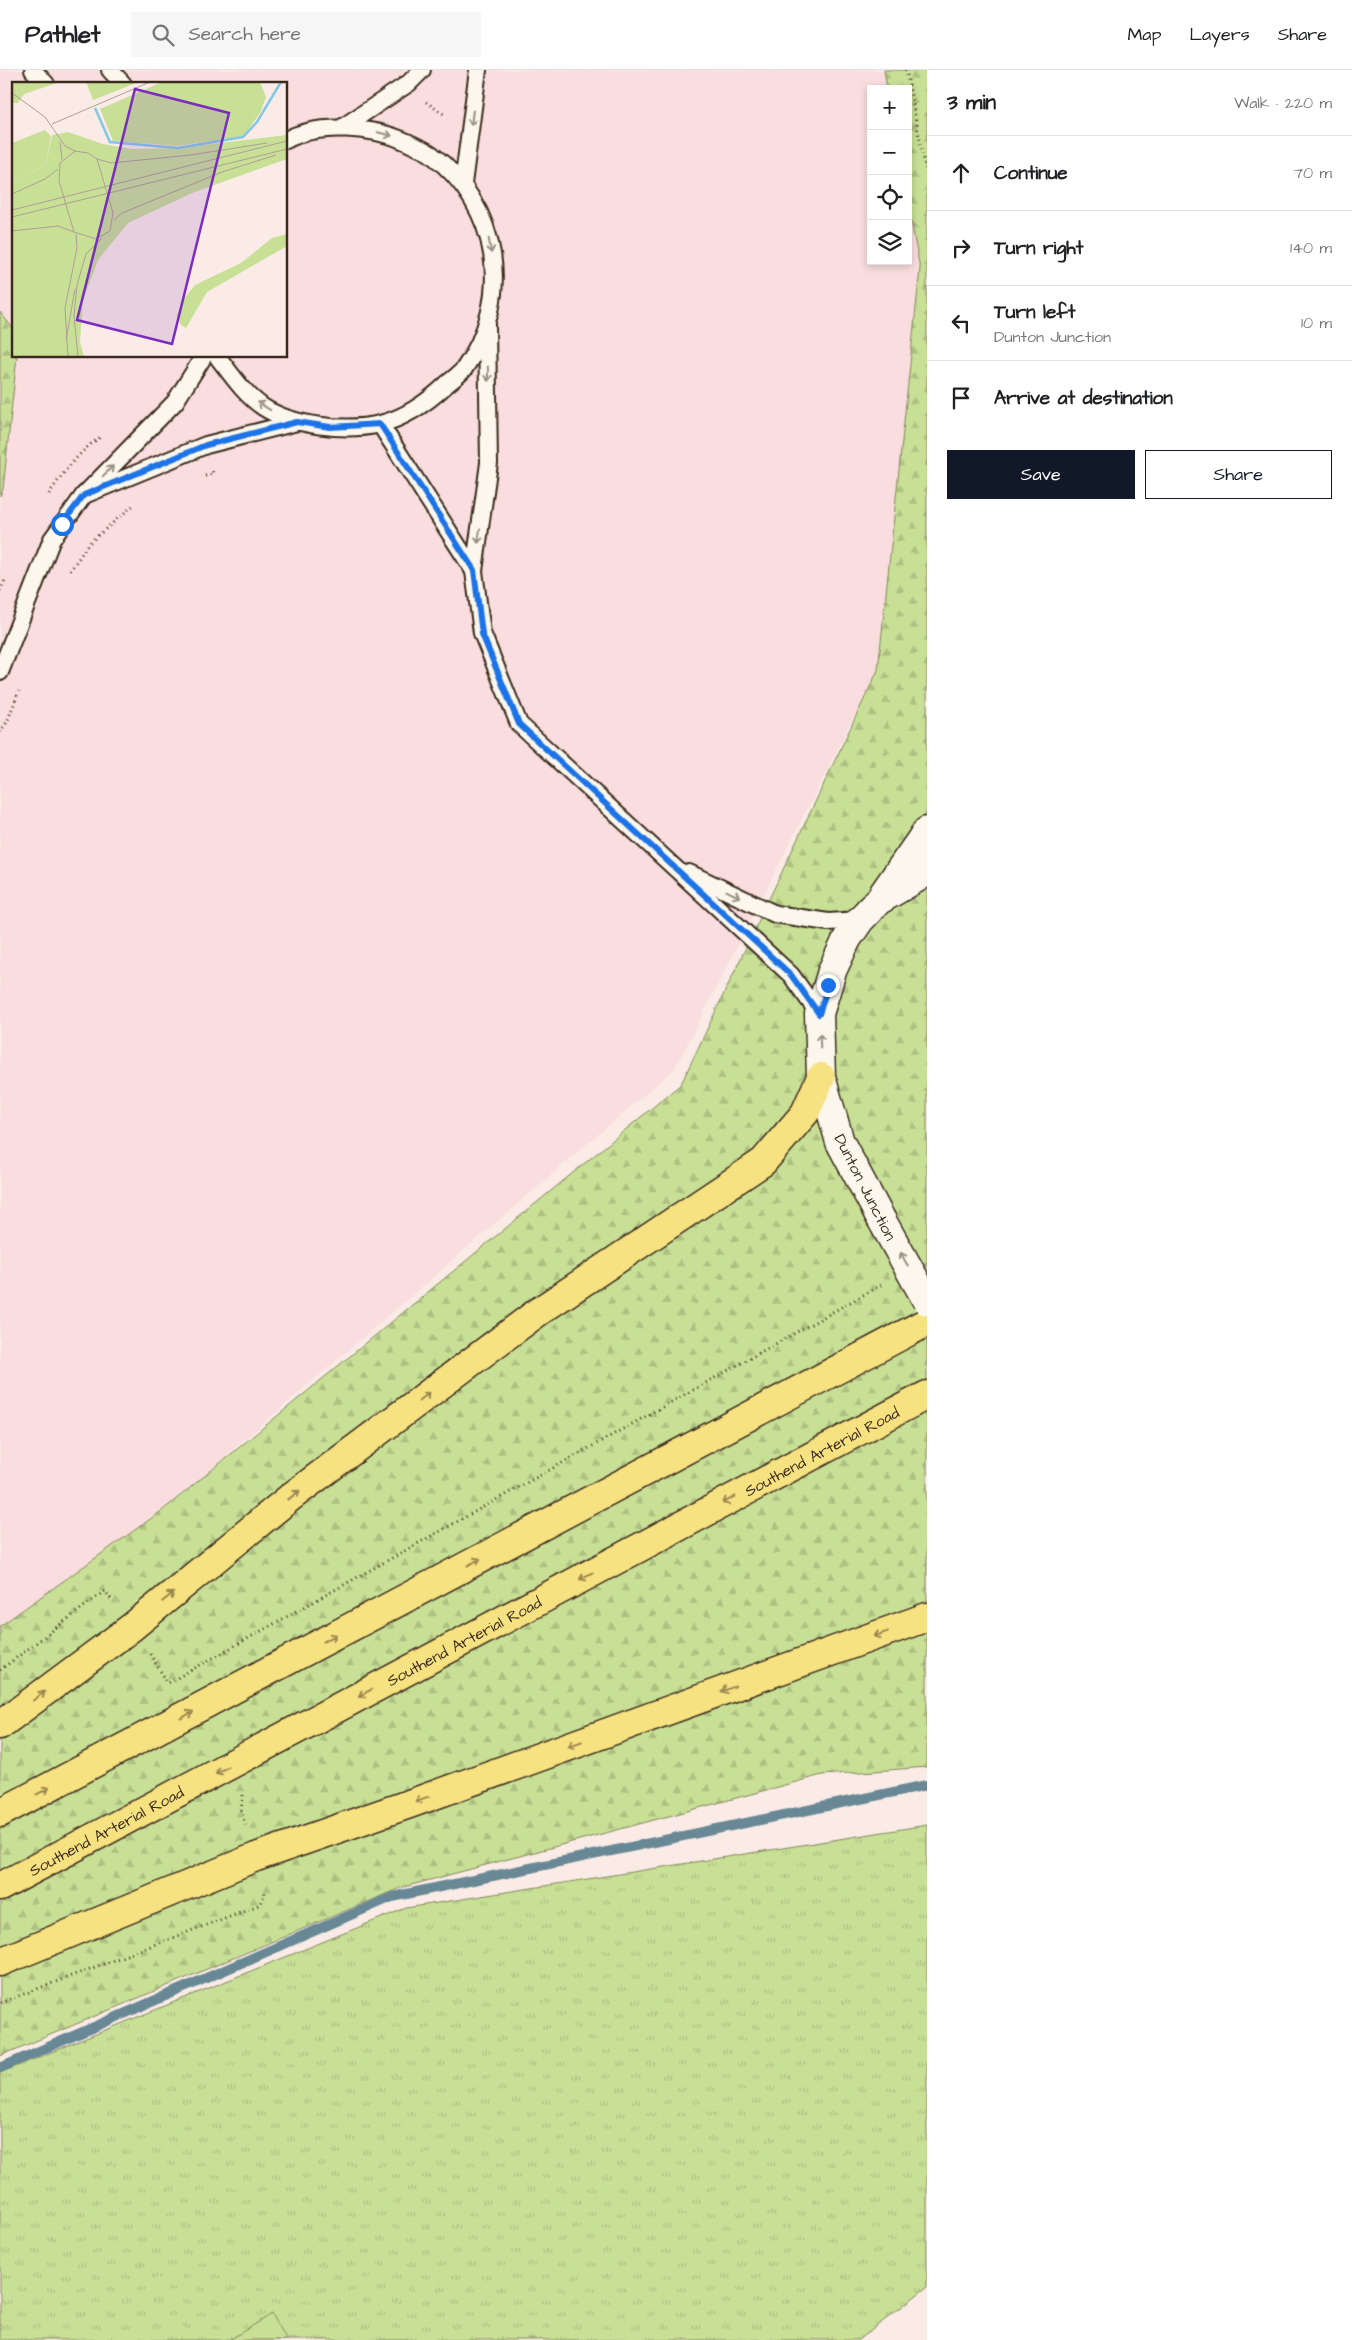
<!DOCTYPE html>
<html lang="en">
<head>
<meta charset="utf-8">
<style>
	body { margin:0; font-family:"Architects Daughter",sans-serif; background:#f6f6f6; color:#202124 }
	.controls { position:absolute; right:15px; top:15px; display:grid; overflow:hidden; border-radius:0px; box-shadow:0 2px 8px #0003 }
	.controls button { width:45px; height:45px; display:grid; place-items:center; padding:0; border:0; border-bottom:1px solid #e0e0e0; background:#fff; color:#202124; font:25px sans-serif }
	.stop { position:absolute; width:15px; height:15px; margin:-11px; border:4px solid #1a73e8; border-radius:50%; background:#fff }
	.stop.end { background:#1a73e8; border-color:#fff; box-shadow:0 1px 5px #0008 }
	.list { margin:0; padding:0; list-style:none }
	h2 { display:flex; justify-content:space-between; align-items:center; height:65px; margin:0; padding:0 20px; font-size:21px }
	h2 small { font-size:16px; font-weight:400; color:#757577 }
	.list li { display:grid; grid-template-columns:32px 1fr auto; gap:15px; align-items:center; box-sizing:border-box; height:75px; padding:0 20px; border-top:1px solid #e0e0e0 }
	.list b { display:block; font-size:19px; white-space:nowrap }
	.list p { margin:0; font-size:16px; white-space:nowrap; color:#757577 }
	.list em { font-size:16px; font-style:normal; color:#757577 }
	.actions { display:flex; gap:10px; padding:15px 20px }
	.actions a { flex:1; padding:11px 0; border:1px solid #111827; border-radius:0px; text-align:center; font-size:18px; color:#111827 }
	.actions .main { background:#111827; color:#fff }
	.icon { flex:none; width:28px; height:28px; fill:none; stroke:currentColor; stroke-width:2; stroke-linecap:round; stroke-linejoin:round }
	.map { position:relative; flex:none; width:927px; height:2270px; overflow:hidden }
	header { display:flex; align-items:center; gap:30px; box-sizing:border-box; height:70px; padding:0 25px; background:#fff; border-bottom:1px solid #e0e0e0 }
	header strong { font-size:24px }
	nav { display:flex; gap:28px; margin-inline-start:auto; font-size:18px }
	.search { width:350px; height:45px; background:#f6f6f6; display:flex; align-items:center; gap:12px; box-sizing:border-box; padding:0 18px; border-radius:0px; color:#757577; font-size:19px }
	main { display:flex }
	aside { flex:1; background:#fff }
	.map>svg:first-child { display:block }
	.built { fill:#f9dddf; fill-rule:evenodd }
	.grass { fill:url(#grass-tufts); stroke:#82855a }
	.forest { fill:url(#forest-firs); stroke:#82855a }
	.pitch { fill:#c8e096; stroke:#82855a }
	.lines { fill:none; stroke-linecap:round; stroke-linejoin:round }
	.stream { stroke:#678895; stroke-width:10 }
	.service-casing { stroke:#3b2a1e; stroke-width:20 }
	.secondary-casing { stroke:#3b2a1e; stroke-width:31 }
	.trunk-casing { stroke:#3b2a1e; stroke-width:31 }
	.path { stroke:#3b2a1e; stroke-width:3; stroke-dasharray:1 4; stroke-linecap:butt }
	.service { stroke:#fbf7ec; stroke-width:16 }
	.secondary { stroke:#fbf7ec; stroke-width:28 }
	.trunk { stroke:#f7e281; stroke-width:28 }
	.secondary-bridge-casing { stroke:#3b2a1e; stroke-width:31; stroke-linecap:butt }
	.secondary-bridge { stroke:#fbf7ec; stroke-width:28 }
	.oneway { stroke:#9b9085 }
	.oneway2 { stroke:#998650 }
	.route { stroke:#1a73e8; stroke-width:6 }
	.labels { text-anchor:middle; stroke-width:5; stroke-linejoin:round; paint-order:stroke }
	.street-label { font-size:16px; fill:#3b2a1e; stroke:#fbf7ec }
	.inset-river { fill:none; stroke:#84c7e5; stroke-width:2.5 }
	.inset-road { fill:none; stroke:#ae9e96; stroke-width:1 }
	.view { fill:#7b2cbf; fill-opacity:0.15; stroke:#7b2cbf; stroke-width:2.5 }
	.inset-edge { fill:none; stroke:#3b2a1e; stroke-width:2.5 }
</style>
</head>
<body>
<header>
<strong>Pathlet</strong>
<div class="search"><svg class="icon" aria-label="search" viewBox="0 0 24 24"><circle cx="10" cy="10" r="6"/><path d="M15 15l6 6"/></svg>Search here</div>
<nav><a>Map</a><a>Layers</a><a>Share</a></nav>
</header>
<main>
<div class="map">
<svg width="927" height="2270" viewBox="0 0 927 2270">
	<defs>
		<pattern id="grass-tufts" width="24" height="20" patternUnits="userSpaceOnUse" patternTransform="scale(1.25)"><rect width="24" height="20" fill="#c8e096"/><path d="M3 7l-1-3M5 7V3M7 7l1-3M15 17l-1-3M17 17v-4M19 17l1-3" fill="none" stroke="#adc081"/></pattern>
		<pattern id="forest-firs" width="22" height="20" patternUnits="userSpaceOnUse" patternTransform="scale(1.25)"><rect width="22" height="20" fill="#c8e096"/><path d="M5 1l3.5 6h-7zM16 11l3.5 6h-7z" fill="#adc081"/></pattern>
	</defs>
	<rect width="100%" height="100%" fill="#faebe6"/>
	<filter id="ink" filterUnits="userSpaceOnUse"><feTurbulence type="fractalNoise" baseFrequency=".02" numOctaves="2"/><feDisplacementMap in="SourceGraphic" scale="10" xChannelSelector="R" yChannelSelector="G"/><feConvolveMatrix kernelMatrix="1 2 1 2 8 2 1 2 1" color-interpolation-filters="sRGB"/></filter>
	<g filter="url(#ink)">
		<path class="built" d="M0 0H884L887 19H871V191H908V134L920 199 878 600 675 998 163 1440 0 1556ZM14 14H286V286H14Z"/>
		<polygon class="grass" points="927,1755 927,2217 859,2270 0,2270 0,2003 406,1838"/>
		<g class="forest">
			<polygon points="884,0 927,0 927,1697 822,1705 400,1818 0,1986 0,1556 163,1440 681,1014 878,600 920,199 908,134 908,19 887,19"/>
			<polygon points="0,242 14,260 14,286 17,286 3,419 0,426"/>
		</g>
		<polygon class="pitch" points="272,2244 287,2270 229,2270"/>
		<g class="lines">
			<polyline class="stream" points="0,1998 392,1827 927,1715"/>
			<defs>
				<g id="service">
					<polyline points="33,0 46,14"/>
					<polyline points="110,0 123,14"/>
					<polyline points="343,57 409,13 422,0"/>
					<polyline points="463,114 478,0"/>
					<polyline points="487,255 489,393 474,501 482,563 519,654 791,905 819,944"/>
					<polyline points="204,286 175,332 84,425 206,375 297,352"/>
					<path d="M217 286C231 304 244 324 263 337 292 356 346 362 380 354 405 348 429 331 447 314 453 309 460 304 464 299 514 228 500 136 431 84 424 79 414 76 407 72 375 57 318 52 286 70"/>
					<polyline points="380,354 474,501"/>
					<polyline points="0,602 52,469 84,425"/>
					<polyline points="689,803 775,844 828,852 860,850"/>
				</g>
				<g id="secondary">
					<polyline points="883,824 927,761"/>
					<polyline points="880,1147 840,1072 821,1007 819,944 832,901 847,869 860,850 878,831 927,802"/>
				</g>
				<g id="trunk">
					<polyline points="0,1655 132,1557 292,1426 538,1242 763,1092 805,1043 821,1007"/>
					<polyline points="0,1743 927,1252"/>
					<path id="s1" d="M0 1817 927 1325"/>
					<polyline points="0,1892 256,1787 412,1733 927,1547"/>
				</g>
			</defs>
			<use href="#service" class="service-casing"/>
			<use href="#secondary" class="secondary-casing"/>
			<use href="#trunk" class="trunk-casing"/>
			<g class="path">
				<polyline points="906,0 927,106"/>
				<polyline points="426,32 445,45"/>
				<polyline points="205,406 213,404 212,399"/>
				<path d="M49 424C62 404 81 379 102 366"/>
				<polyline points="70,501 89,473 135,434"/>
				<polyline points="0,521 5,510"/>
				<polyline points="0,662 7,652 19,621"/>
				<polyline points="150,1584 168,1613 881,1215"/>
				<polyline points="0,1600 105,1521 113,1532"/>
				<polyline points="243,1725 241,1741 246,1758"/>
				<polyline points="0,1933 259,1835 265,1824 264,1819"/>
			</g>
			<use href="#service" class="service"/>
			<use href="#secondary" class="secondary"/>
			<use href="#trunk" class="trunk"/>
			<defs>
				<polyline id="secondary-bridge" points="880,1147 927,1231"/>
			</defs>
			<use href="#secondary-bridge" class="secondary-bridge-casing"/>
			<use href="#secondary-bridge" class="secondary-bridge"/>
		</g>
		<defs><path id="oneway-shaft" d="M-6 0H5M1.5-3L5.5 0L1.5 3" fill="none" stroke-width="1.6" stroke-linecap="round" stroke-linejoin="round" transform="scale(1.25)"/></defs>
		<g class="oneway">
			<use href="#oneway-shaft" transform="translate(472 48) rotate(97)"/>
			<use href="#oneway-shaft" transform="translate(385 64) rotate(14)"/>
			<use href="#oneway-shaft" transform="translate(490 176) rotate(80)"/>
			<use href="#oneway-shaft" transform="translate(488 304) rotate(89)"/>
			<use href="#oneway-shaft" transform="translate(264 336) rotate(-147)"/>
			<use href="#oneway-shaft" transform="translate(108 401) rotate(-45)"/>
			<use href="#oneway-shaft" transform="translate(479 466) rotate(98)"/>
			<use href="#oneway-shaft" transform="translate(733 824) rotate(26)"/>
			<use href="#oneway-shaft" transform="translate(820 971) rotate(-92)"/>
			<use href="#oneway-shaft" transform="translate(904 1189) rotate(-119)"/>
		</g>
		<g class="oneway2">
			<use href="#oneway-shaft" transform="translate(424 1327) rotate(-37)"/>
			<use href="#oneway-shaft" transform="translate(294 1425) rotate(-38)"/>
			<use href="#oneway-shaft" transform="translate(729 1430) rotate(152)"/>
			<use href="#oneway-shaft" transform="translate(474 1492) rotate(-28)"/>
			<use href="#oneway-shaft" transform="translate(586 1506) rotate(152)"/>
			<use href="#oneway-shaft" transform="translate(168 1527) rotate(-39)"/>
			<use href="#oneway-shaft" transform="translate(881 1564) rotate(160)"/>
			<use href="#oneway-shaft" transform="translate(330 1568) rotate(-28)"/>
			<use href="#oneway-shaft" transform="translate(728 1619) rotate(160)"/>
			<use href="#oneway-shaft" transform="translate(365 1623) rotate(152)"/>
			<use href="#oneway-shaft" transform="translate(39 1626) rotate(-37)"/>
			<use href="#oneway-shaft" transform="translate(187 1645) rotate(-28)"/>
			<use href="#oneway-shaft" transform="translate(575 1674) rotate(160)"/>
			<use href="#oneway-shaft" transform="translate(222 1700) rotate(152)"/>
			<use href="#oneway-shaft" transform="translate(43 1721) rotate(-28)"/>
			<use href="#oneway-shaft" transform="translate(422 1729) rotate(160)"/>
		</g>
	</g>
	<g class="lines" filter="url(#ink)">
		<polyline class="route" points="62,454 84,425 206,375 297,352 330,357 380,354 474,500 482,564 519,654 791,905 819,944 828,915"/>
	</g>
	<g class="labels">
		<g class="street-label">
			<text transform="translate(866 1117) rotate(63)" y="6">Dunton Junction</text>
			<text dy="6" stroke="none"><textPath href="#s1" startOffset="930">Southend Arterial Road</textPath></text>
			<text dy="6" stroke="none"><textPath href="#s1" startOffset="525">Southend Arterial Road</textPath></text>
			<text dy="6" stroke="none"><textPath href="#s1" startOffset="120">Southend Arterial Road</textPath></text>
		</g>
	</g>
	<g transform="translate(12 12)">
		<rect width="275" height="275" fill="#faebe6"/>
		<path d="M150 0H248L254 15 248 31 231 55 165 64 101 59 88 27ZM33 48 39 54 34 83 0 101V61Z" fill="#c8e096"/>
		<path d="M0 0H48L12 12 6 21H0ZM74 0H127L81 18ZM56 50 91 62 119 67 165 66 275 53V77L180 111 116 141 86 178 71 218 68 260 72 275H0V101L34 83 40 53ZM275 152V164L195 210 174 246 169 243 165 234 170 219 183 203 229 181 260 156Z" fill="#c8e096"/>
		<path d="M181 0H204L210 20 189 26ZM208 0H234L240 24 216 30Z" fill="#c8e096"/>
		<path class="inset-river" d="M83 26 98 60 166 66 231 55 245 40 269 0"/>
		<path class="inset-road" d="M0 11 33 35 53 64 63 69M40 42 138 0M48 60 50 78M63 69 76 71 85 77 101 131 98 149 84 157 62 150 47 99 48 81ZM85 77 99 81 179 73 255 61M0 112 33 97 46 87M0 128 275 59M0 135 275 67M102 138 110 131 210 90 264 73M0 149 46 144 62 150M54 258 63 207M56 275 53 226 65 166 64 152M66 275 62 234 65 203 74 172 90 156"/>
		<path class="view" d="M123 7 217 31 160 262 65 238Z"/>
		<rect width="275" height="275" class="inset-edge"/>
	</g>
</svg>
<div class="controls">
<button>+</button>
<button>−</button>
<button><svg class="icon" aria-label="locate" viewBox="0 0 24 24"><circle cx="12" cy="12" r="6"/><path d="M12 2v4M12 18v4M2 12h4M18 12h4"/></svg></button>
<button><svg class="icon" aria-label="layers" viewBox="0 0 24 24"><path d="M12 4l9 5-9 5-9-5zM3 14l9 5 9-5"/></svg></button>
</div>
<div class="stop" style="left:62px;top:454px"></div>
<div class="stop end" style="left:828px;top:915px"></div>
</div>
<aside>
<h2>3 min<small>Walk · 220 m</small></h2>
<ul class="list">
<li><svg class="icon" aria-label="ahead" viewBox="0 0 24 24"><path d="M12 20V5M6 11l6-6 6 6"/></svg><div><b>Continue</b></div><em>70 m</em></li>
<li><svg class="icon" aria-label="right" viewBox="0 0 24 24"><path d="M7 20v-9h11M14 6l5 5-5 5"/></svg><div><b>Turn right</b></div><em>140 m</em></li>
<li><svg class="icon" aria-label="left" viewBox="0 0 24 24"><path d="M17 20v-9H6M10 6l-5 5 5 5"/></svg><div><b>Turn left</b><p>Dunton Junction</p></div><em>10 m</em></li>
<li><svg class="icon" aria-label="arrive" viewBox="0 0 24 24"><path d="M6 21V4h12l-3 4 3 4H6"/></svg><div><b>Arrive at destination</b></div></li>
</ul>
<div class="actions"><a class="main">Save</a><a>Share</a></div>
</aside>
</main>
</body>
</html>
